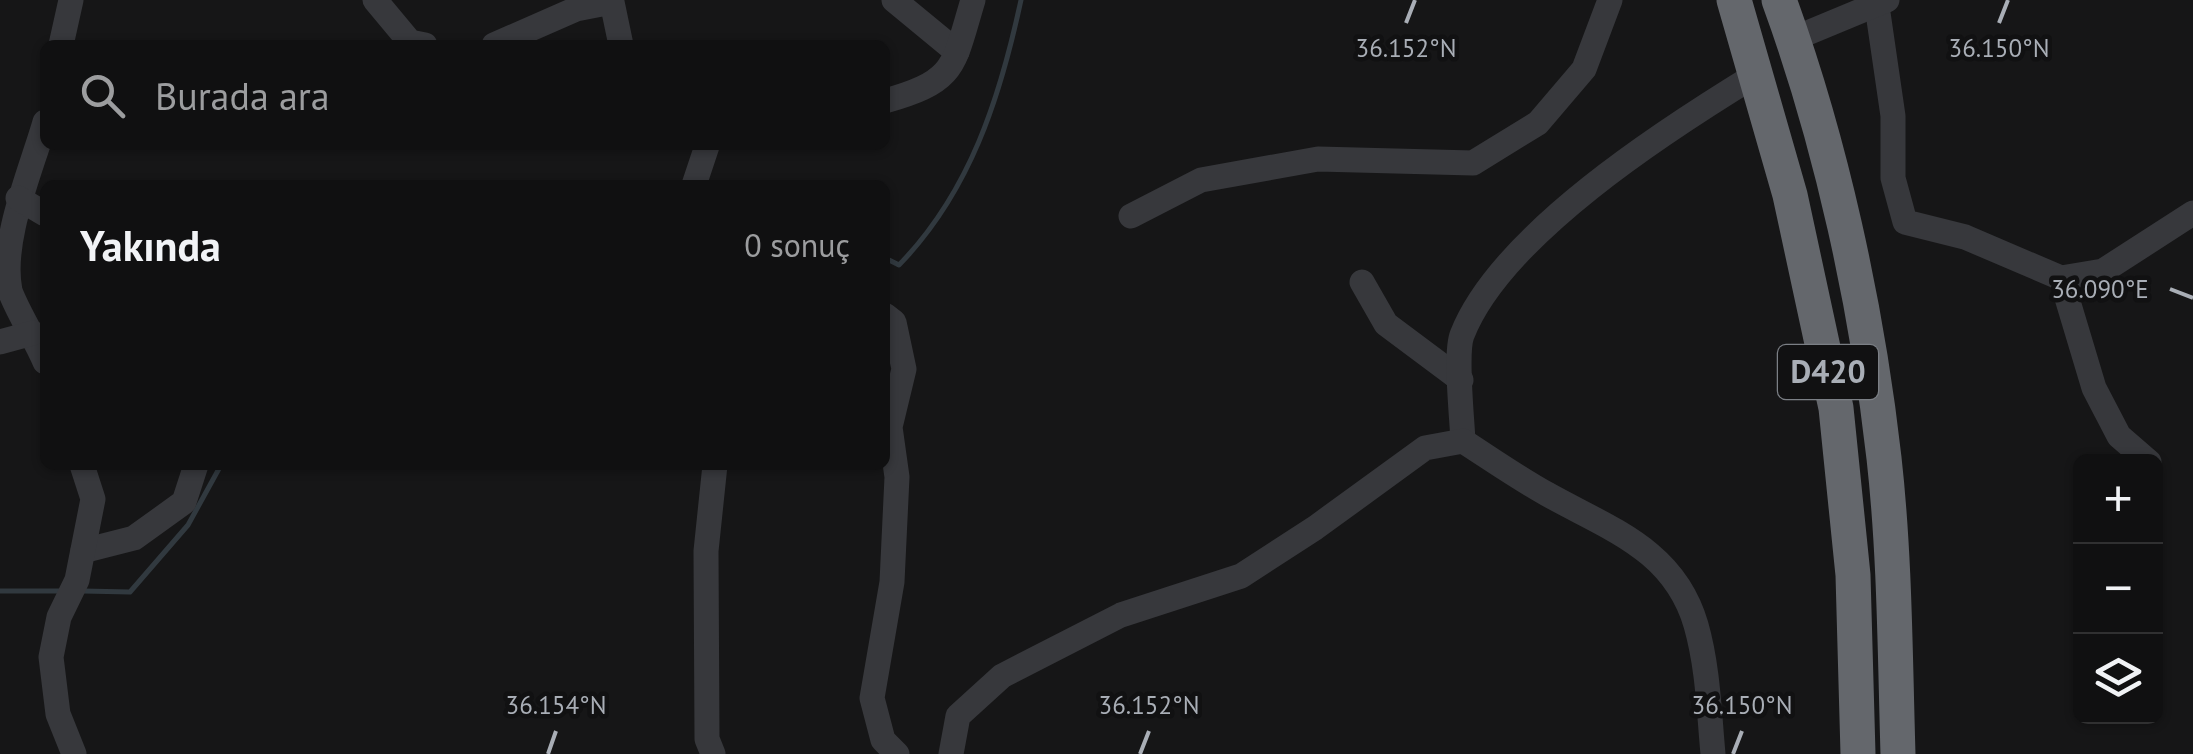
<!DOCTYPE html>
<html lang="tr">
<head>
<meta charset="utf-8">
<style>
	body { margin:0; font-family:"PT Sans",sans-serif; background:#19191a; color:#f1f3f6 }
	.controls { position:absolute; right:30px; bottom:30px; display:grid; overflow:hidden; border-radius:15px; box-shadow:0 2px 8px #0004 }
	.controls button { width:90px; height:90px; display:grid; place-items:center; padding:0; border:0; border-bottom:2px solid #303031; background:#101011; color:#f1f3f6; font:50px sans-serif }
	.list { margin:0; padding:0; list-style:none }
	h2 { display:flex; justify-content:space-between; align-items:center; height:130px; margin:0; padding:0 40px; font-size:42px }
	h2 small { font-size:32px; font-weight:400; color:#9c9d9f }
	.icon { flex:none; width:55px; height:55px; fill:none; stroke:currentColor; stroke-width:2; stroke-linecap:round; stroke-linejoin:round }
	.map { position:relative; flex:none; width:2193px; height:754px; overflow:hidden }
	.search { position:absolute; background:#101011; box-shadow:0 2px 8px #0004; left:40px; top:40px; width:850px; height:110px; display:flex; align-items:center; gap:25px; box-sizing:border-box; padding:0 35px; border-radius:15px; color:#9c9d9f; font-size:38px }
	.panel { position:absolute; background:#101011; box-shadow:0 2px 8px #0004; left:40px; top:180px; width:850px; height:290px; border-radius:15px }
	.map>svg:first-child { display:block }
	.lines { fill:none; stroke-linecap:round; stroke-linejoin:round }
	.stream { stroke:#31393f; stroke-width:5 }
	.minor { stroke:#37383c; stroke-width:25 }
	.highway { stroke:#64676c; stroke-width:35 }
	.ticks { fill:none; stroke:#a9aeb6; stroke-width:4 }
	.labels { text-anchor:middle; stroke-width:9; stroke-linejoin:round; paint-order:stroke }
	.shield { fill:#111112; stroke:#7b7f85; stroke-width:2.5 }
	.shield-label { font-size:32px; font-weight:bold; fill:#a9aeb6 }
	.ticks-label { font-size:25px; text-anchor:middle; fill:#a9aeb6; stroke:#111112; stroke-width:9; stroke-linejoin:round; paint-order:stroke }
</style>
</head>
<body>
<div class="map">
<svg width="2193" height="754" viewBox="0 0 2193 754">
	<rect width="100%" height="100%" fill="#161617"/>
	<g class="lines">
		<g class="stream">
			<polyline points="743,185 749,185"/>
			<path d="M885 258 899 265C970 192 1000 98 1021 0"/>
			<polyline points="0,591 62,591"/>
			<polyline points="83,591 130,592 188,525 221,465"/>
		</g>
		<g class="minor">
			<polyline points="375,0 410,42 425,45"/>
			<polyline points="894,0 957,52"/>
			<polyline points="1877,6 1893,116 1893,178 1905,222 1965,237 2061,278 2103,271 2193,213"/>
			<polyline points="1793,39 1887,0"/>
			<polyline points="61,45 71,0"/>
			<polyline points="494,45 576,9 612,2 621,45"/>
			<path d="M885 101C957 81 953 66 973 0"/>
			<path d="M45 122C31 171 0 240 10 291 19 315 35 338 45 362"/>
			<polyline points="694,185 707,146"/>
			<polyline points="18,198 45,214"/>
			<polyline points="1131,216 1201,180 1318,159 1473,163 1538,123 1584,69 1610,0"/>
			<polyline points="2061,278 2094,388 2119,436 2149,462"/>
			<polyline points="1362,282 1386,324 1461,380"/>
			<polyline points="885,315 894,322 904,369 890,427 897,477 892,582 872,698 883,740 897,754"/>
			<polyline points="0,342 33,333"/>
			<path d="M1463 441C1462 418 1455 353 1462 335 1501 235 1667 129 1757 74"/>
			<polyline points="83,551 134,538 184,502 196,465"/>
			<polyline points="74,754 58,714 51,657 59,617 77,580 93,499 82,465"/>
			<polyline points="713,754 707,739 706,551 715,465"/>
			<path d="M951 754 958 716 1002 676 1121 615 1241 576 1315 528 1425 448 1463 441C1491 459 1518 478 1547 494 1609 529 1674 549 1696 625 1708 667 1709 711 1713 754"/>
		</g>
		<g class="highway">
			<polyline points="1734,0 1790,195 1836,408 1853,575 1858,754"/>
			<path d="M1779 0C1831 142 1867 307 1884 458 1895 556 1895 656 1898 754"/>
		</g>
	</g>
	<path class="ticks" d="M1406 23 1415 0M1999 23 2008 0M2170 289 2193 298M548 754 556 731M1140 754 1149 731M1733 754 1742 731"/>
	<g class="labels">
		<rect class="shield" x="1778" y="345" width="100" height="54" rx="8"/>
		<g class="shield-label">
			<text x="1828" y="383">D420</text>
		</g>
	</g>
	<g class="ticks-label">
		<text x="1406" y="57">36.152°N</text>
		<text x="1999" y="57">36.150°N</text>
		<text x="2100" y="298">36.090°E</text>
		<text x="556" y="714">36.154°N</text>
		<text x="1149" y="714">36.152°N</text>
		<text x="1742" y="714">36.150°N</text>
	</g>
</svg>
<div class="controls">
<button>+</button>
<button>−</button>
<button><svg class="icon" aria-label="layers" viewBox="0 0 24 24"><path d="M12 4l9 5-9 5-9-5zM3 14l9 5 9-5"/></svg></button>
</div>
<div class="search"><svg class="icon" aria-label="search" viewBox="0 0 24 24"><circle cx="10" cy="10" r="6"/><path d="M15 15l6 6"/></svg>Burada ara</div>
<section class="panel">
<h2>Yakında<small>0 sonuç</small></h2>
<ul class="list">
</ul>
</section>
</div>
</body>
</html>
